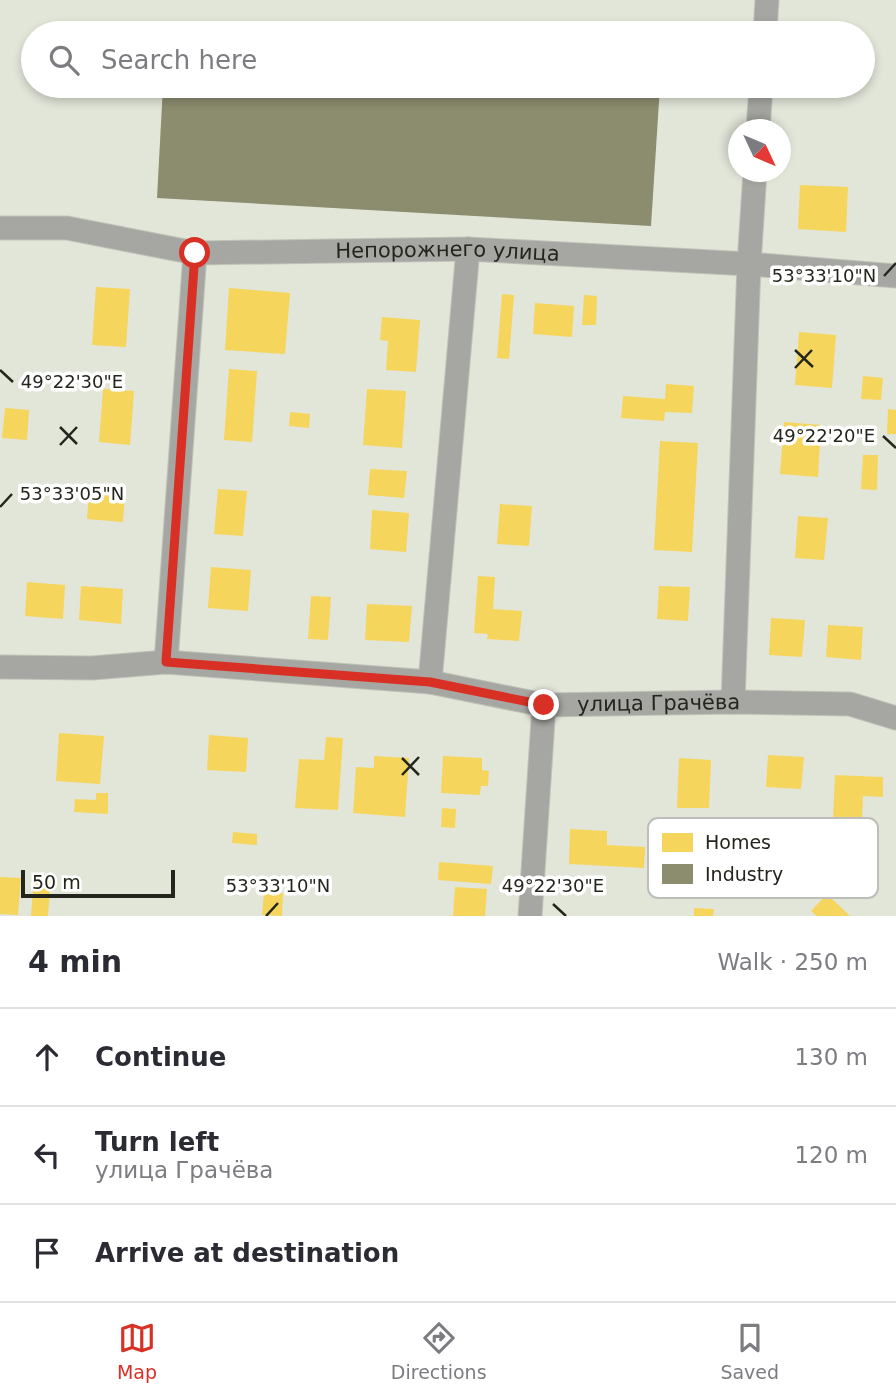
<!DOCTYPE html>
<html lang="en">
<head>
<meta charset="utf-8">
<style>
	body { margin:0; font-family:"DejaVu Sans",sans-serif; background:#f2f2f3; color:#2b2b33 }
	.compass { position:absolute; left:728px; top:119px; width:63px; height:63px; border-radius:50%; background:#fff; box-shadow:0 4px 10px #0003; rotate:134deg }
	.scale { position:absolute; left:21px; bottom:18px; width:154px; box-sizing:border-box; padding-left:7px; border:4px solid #24261d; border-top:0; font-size:19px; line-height:24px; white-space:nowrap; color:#24261d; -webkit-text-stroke:5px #fff; paint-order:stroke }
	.stop { position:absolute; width:21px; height:21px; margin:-16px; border:5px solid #d93025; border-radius:50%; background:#fff }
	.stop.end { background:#d93025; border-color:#fff; box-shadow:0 2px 7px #0008 }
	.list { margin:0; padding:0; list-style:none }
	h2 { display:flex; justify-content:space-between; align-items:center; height:91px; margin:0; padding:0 28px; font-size:30px }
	h2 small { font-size:23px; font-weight:400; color:#7c7c81 }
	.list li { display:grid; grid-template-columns:46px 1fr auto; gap:21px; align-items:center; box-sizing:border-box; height:98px; padding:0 28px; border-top:2px solid #e1e1e2 }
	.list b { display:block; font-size:26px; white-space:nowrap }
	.list p { margin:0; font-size:23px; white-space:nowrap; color:#7c7c81 }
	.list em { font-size:23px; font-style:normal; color:#7c7c81 }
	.icon { flex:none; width:38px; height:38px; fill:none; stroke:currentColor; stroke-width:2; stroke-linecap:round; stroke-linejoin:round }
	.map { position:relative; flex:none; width:896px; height:916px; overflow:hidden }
	.search { position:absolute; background:#fff; box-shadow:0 4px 10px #0003; left:21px; right:21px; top:21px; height:77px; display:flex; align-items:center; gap:18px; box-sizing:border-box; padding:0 24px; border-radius:38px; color:#7c7c81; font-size:26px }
	.sheet { height:385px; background:#fff }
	nav { display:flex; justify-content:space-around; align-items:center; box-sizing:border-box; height:98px; border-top:2px solid #e1e1e2; background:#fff; font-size:19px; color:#7c7c81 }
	nav a { display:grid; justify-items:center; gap:4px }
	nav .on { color:#d93025 }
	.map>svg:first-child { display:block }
	.homes { fill:#f6d55c }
	.industry { fill:#8c8c6e }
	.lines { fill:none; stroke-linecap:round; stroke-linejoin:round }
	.minor-casing { stroke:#bfc3b8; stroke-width:25 }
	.minor { stroke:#a6a7a2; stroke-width:23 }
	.route { stroke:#d93025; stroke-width:9 }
	.ticks { fill:none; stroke:#24261d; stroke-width:2.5 }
	.labels { text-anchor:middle; stroke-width:7; stroke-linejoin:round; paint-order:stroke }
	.street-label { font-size:21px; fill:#24261d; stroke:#fff }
	.key { fill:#fff; stroke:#bdbebb; stroke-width:2 }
	.key-label { font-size:19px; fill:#24261d }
	.ticks-label { font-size:18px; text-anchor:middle; fill:#24261d; stroke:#fff; stroke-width:7; stroke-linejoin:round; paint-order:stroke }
</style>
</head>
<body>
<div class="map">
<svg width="896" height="916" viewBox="0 0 896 916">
	<rect width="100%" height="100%" fill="#e2e6d9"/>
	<g class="homes">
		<polygon points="800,185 848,187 846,232 798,229"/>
		<polygon points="96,287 130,289 126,347 92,345"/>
		<polygon points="229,288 290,293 285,354 225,350"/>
		<polygon points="502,294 514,295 509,359 497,358"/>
		<polygon points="584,295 597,296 596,325 582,325"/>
		<polygon points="535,303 574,306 572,337 533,334"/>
		<polygon points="382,317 420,320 416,372 386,370 388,341 380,340"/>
		<polygon points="799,332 836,335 832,388 795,385"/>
		<polygon points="229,369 257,371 252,442 224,440"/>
		<polygon points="863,376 883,378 881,400 861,399"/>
		<polygon points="666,384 694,386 692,413 665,412 664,421 621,418 623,396 665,399"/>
		<polygon points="103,389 134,391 130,445 99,442"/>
		<polygon points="367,389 406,391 402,448 363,445"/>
		<polygon points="5,408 29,410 27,440 2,438"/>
		<polygon points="888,409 896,410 896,434 887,434"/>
		<polygon points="290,412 310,414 309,428 289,426"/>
		<polygon points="784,422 821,425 818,477 780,474"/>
		<polygon points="660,441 698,443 692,552 654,550"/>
		<polygon points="863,455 878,455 877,490 861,489"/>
		<polygon points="370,469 407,471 404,498 368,495"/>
		<polygon points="218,489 247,491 243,536 214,534"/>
		<polygon points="89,490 125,492 123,522 87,519"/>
		<polygon points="500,504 532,506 529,546 497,544"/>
		<polygon points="372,510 409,513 406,552 370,549"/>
		<polygon points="798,516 828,518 824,560 795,558"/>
		<polygon points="211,567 251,570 248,611 208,608"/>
		<polygon points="478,576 495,577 493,609 522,611 519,641 487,639 488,634 474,633"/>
		<polygon points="27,582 65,585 63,619 25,616"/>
		<polygon points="81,586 123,589 121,624 79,620"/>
		<polygon points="659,586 690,587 688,621 657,619"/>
		<polygon points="311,596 331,597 328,640 308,639"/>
		<polygon points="367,604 412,606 409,642 365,640"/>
		<polygon points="771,618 805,620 802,657 769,655"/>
		<polygon points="828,625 863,627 861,660 826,657"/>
		<polygon points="59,733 104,736 100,784 56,781"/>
		<polygon points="209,735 248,738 246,772 207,770"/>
		<polygon points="326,737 343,738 338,810 295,808 299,759 324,760"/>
		<polygon points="768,755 804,757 801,789 766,787"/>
		<polygon points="374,756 409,758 405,817 353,813 356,767 374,768"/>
		<polygon points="443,756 482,758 482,770 489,771 488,786 481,786 480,795 441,793"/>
		<polygon points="679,758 711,760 709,808 677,808"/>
		<polygon points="835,775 883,777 883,797 863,796 862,820 833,819"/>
		<polygon points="96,793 108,793 108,814 74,812 75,799 96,800"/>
		<polygon points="442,808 456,809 455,828 441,827"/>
		<polygon points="570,829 607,831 607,845 645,847 644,868 569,864"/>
		<polygon points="233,832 257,834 257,845 232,843"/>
		<polygon points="439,862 493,866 491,884 438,880"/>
		<polygon points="34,876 51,877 48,916 31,916"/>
		<polygon points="0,877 21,878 18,915 0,914"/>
		<polygon points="455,887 487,889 485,916 453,916"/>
		<polygon points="264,892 283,893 282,916 262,915"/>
		<polygon points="827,894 850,916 817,916 811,911"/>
		<polygon points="694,908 714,909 713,916 694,916"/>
	</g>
	<polygon class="industry" points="163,86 660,86 651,226 157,198"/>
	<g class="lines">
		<defs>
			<g id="minor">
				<polyline points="765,33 767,0"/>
				<polyline points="758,130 761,86"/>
				<path id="s1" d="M0 228H67L195 253 468 249 749 264 896 276"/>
				<polyline points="166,662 195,253"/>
				<path id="s2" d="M0 667 92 668 166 662 430 682 544 705 733 702 850 704 896 718"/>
				<polyline points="430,682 468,249"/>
				<polyline points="733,702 749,264 755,172"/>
				<polyline points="530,916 544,705"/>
			</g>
		</defs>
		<use href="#minor" class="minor-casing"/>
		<use href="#minor" class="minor"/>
	</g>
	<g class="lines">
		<polyline class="route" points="195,253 166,662 430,682 544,705"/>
	</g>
	<path class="ticks" d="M884 276 896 263M795 350 813 367M795 368 812 350M0 370 13 382M60 427 77 444M883 436 896 448M60 445 77 427M0 507 12 494M402 758 419 775M402 775 419 757M553 904 566 916M266 916 278 903"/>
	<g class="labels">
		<g class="street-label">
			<text dy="7" stroke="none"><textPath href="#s1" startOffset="450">Непорожнего улица</textPath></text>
			<text dy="7" stroke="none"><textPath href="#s2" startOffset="662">улица Грачёва</textPath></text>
		</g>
	</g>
	<rect x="648" y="818" width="230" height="80" rx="10" class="key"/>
	<rect x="662" y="833" width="31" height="19" fill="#f6d55c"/>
	<rect x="662" y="864" width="31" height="20" fill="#8c8c6e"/>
	<g class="key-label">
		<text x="705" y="849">Homes</text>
		<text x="705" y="881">Industry</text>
	</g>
	<g class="ticks-label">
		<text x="824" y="282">53°33'10"N</text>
		<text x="72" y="388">49°22'30"E</text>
		<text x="824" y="442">49°22'20"E</text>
		<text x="72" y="500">53°33'05"N</text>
		<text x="278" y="892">53°33'10"N</text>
		<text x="553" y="892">49°22'30"E</text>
	</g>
</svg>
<svg class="compass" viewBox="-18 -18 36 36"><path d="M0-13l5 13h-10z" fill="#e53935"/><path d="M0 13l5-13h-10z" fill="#7c7c81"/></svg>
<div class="scale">50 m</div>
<div class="stop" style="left:195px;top:253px"></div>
<div class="stop end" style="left:544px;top:705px"></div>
<div class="search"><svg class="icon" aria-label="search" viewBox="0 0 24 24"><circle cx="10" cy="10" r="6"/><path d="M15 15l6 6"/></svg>Search here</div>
</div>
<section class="sheet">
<h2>4 min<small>Walk · 250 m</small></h2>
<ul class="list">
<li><svg class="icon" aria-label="ahead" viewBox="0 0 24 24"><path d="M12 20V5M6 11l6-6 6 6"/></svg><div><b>Continue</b></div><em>130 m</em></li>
<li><svg class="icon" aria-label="left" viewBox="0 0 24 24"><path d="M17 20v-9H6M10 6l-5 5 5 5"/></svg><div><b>Turn left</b><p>улица Грачёва</p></div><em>120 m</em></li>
<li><svg class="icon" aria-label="arrive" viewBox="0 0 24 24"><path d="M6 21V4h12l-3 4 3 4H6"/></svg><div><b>Arrive at destination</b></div></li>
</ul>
</section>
<nav>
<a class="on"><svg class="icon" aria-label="map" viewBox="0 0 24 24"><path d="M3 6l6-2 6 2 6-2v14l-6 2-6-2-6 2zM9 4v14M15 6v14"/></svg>Map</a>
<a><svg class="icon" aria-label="directions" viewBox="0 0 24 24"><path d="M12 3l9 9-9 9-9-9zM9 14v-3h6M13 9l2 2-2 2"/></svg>Directions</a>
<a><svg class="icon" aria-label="saved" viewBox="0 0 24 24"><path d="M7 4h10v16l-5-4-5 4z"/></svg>Saved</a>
</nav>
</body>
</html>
